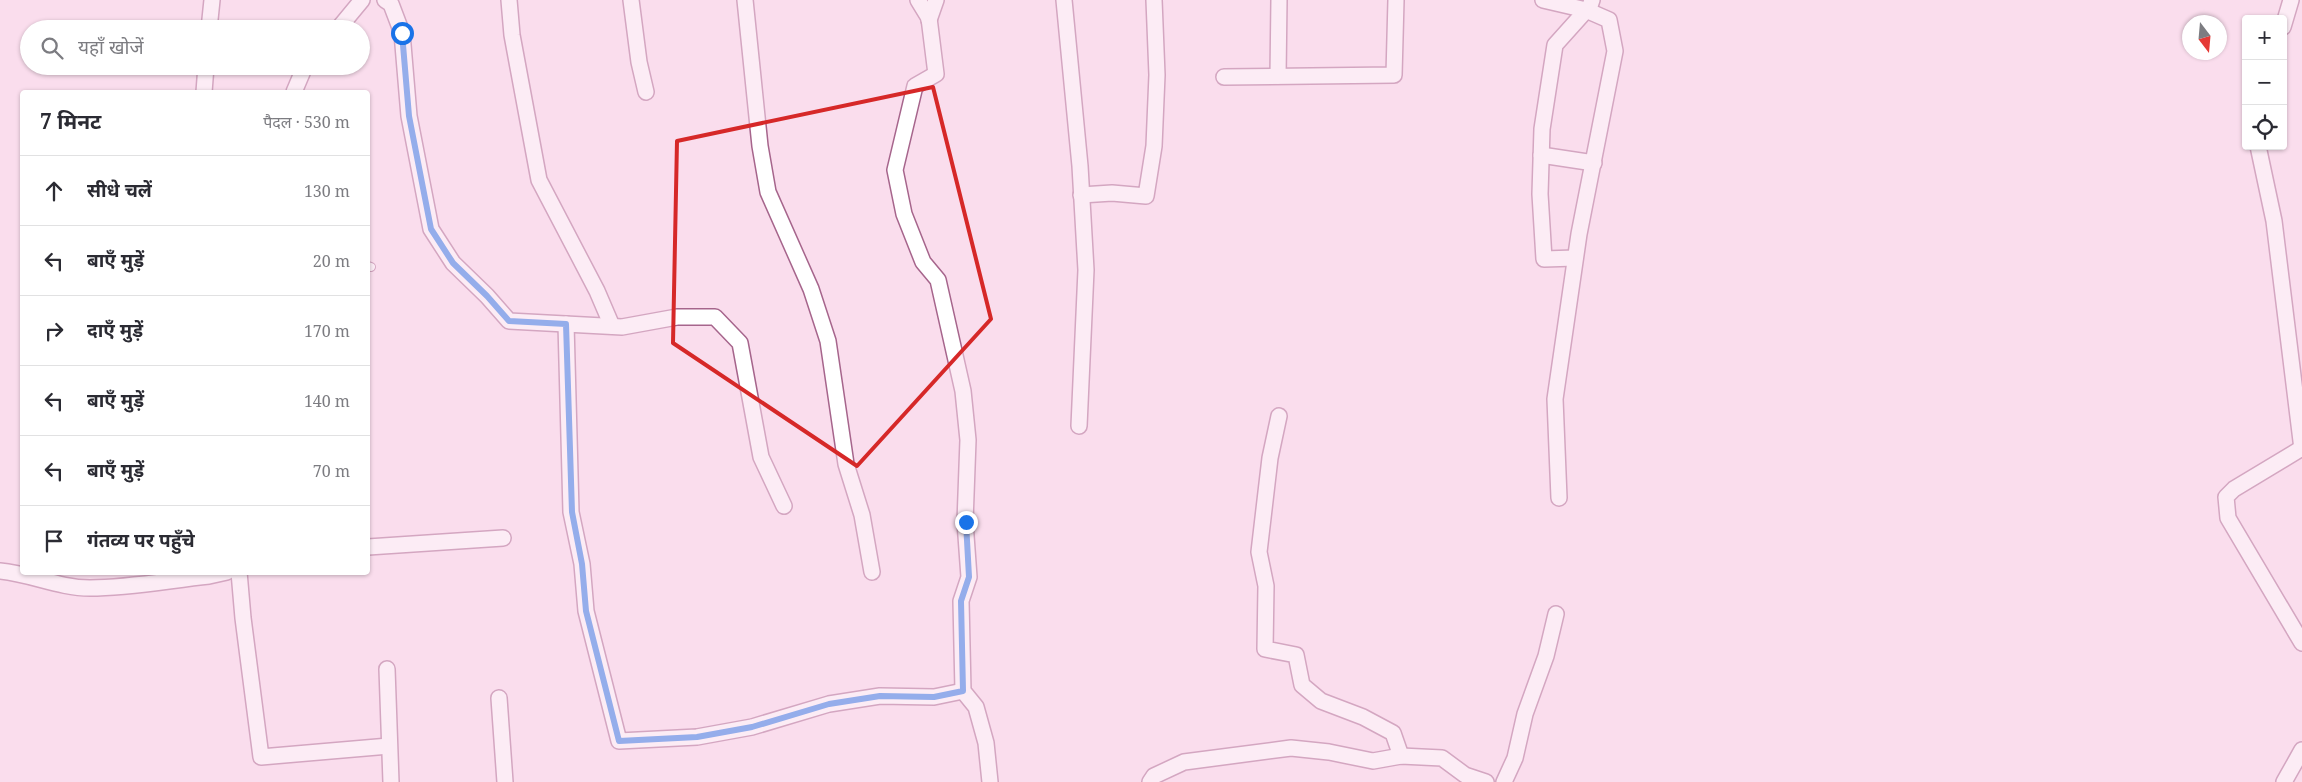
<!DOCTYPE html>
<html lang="hi">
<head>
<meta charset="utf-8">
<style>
	body { margin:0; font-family:"Noto Serif","Noto Sans Devanagari",serif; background:#f2f2f3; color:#2b2b33 }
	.controls { position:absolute; right:15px; top:15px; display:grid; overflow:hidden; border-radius:5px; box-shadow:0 1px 4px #0004 }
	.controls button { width:45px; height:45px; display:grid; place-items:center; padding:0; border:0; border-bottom:1px solid #e1e1e2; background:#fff; color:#2b2b33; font:25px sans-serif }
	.compass { position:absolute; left:2182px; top:15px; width:45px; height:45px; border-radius:50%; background:#fff; box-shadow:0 1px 4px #0004; rotate:164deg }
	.stop { position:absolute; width:15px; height:15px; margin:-11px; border:4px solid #1a73e8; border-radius:50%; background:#fff }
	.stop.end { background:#1a73e8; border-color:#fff; box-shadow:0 1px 5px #0008 }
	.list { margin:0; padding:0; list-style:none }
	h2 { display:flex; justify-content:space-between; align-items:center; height:65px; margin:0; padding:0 20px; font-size:21px }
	h2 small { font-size:16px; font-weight:400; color:#7c7c81 }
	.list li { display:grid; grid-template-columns:32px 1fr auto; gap:15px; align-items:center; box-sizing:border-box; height:70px; padding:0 20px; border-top:1px solid #e1e1e2 }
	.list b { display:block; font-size:19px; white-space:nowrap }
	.list em { font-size:16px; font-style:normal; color:#7c7c81 }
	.icon { flex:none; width:28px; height:28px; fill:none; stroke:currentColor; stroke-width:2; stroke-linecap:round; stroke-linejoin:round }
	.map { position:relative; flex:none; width:2302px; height:782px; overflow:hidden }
	.search { position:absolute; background:#fff; box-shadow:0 1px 4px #0004; left:20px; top:20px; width:350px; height:55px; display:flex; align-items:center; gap:12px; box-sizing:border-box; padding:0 18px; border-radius:28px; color:#7c7c81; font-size:19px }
	.panel { position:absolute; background:#fff; box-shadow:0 1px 4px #0004; left:20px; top:90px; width:350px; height:485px; border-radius:5px }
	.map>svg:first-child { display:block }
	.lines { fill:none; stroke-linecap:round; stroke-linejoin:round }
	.lane-casing { stroke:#a6658c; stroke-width:10 }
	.street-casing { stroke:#a6658c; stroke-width:18 }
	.lane { stroke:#fff; stroke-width:8 }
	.street { stroke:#fff; stroke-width:15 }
	.route { stroke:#1a73e8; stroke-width:6 }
	.marked { fill:none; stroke:#d62828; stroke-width:4; stroke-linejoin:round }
</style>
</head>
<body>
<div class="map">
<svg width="2302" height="782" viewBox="0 0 2302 782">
	<rect width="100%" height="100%" fill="#fadded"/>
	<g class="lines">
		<defs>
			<polyline id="lane" points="368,266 371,267"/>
			<g id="street">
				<polyline points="385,0 391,4 402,33 409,116 431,229 453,263 487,296 509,321 622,327 677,317 715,317 740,343 761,457 784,506"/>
				<polyline points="509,0 512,35 539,180 597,291 612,326"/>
				<polyline points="631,0 639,62 646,92"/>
				<polyline points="745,0 760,146 768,192 811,289 828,341 846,464 862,515 872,572"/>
				<polyline points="918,0 929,18 936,74 915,86 895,170 904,214 923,262 938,280 963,391 968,440 965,522 969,577 961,601 963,691 976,707 986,743 990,782"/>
				<polyline points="1064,0 1080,166 1086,270 1079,426"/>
				<polyline points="1543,0 1586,10 1609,20 1615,51 1579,234 1555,399 1559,498"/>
				<polyline points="929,20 936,0"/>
				<polyline points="2283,27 2291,0"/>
				<polyline points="209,29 212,0"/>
				<polyline points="338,29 362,0"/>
				<polyline points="1278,76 1279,0"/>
				<polyline points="1224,77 1394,75 1396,0"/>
				<polyline points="204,92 206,66"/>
				<polyline points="294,92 305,66"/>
				<polyline points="2258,146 2274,221 2302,449"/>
				<polyline points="1541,155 1594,163"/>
				<polyline points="1081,195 1112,193 1146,196 1154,146 1157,75 1154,0"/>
				<polyline points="1575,258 1544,259 1540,194 1542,129 1555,45 1590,6 1592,0"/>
				<polyline points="566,324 571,512 582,564 586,611 619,741 697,737 752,727 829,704 880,696 934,697 963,691"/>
				<polyline points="1279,416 1270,458 1259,552 1266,586 1265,649 1296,655 1302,685 1321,701 1363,717 1393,733 1401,756"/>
				<polyline points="2302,448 2234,489 2226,497 2228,518 2302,643"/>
				<polyline points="368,547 503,538"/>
				<path d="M0 571C31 574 59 588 90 588 130 588 170 580 209 576L227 572"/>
				<polyline points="239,572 243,618 261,757 389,746"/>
				<polyline points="387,669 391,782"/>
				<polyline points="499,698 505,782"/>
				<polyline points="1150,782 1154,776 1184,762 1291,748 1329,752 1373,761 1401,756 1442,758 1465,775 1486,782"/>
				<polyline points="1504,782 1515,758 1525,714 1546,656 1556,614"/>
				<polyline points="2284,782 2302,750"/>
			</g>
		</defs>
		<use href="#lane" class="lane-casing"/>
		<use href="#street" class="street-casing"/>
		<use href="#lane" class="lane"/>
		<use href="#street" class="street"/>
	</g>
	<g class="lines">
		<polyline class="route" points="402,33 409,116 431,229 453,263 487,296 509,321 566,324 572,512 582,564 586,611 619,741 697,737 752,727 829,704 880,696 934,697 963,691 961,601 969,577 966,522"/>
	</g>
	<path d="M0 0H2302V782H0ZM933 87 991 319 857 466 673 343 677 141Z" fill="#fadded" fill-opacity=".55" fill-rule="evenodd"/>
	<path class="marked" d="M933 87 991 319 857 466 673 343 677 141Z"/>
</svg>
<div class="controls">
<button>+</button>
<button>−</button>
<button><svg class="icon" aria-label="locate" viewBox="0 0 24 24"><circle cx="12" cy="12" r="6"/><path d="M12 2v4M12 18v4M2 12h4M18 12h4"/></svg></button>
</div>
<svg class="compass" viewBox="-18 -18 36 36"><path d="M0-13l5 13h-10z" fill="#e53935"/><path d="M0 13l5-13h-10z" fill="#7c7c81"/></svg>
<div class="stop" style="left:402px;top:33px"></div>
<div class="stop end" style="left:966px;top:522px"></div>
<div class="search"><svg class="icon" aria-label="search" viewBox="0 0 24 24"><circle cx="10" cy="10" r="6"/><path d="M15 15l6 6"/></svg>यहाँ खोजें</div>
<section class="panel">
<h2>7 मिनट<small>पैदल · 530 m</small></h2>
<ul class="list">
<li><svg class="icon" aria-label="ahead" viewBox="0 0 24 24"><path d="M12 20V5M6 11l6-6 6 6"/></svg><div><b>सीधे चलें</b></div><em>130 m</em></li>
<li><svg class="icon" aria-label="left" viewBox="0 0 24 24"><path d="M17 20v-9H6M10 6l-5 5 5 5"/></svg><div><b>बाएँ मुड़ें</b></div><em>20 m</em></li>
<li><svg class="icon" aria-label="right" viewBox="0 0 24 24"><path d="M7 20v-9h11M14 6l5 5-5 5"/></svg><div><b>दाएँ मुड़ें</b></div><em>170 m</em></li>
<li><svg class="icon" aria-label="left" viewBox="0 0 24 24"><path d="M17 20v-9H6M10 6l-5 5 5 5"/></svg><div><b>बाएँ मुड़ें</b></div><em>140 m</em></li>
<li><svg class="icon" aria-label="left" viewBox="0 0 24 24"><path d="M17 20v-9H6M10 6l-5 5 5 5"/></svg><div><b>बाएँ मुड़ें</b></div><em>70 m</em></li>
<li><svg class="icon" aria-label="arrive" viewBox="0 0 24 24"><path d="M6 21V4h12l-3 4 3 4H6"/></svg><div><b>गंतव्य पर पहुँचे</b></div></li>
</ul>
</section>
</div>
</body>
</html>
